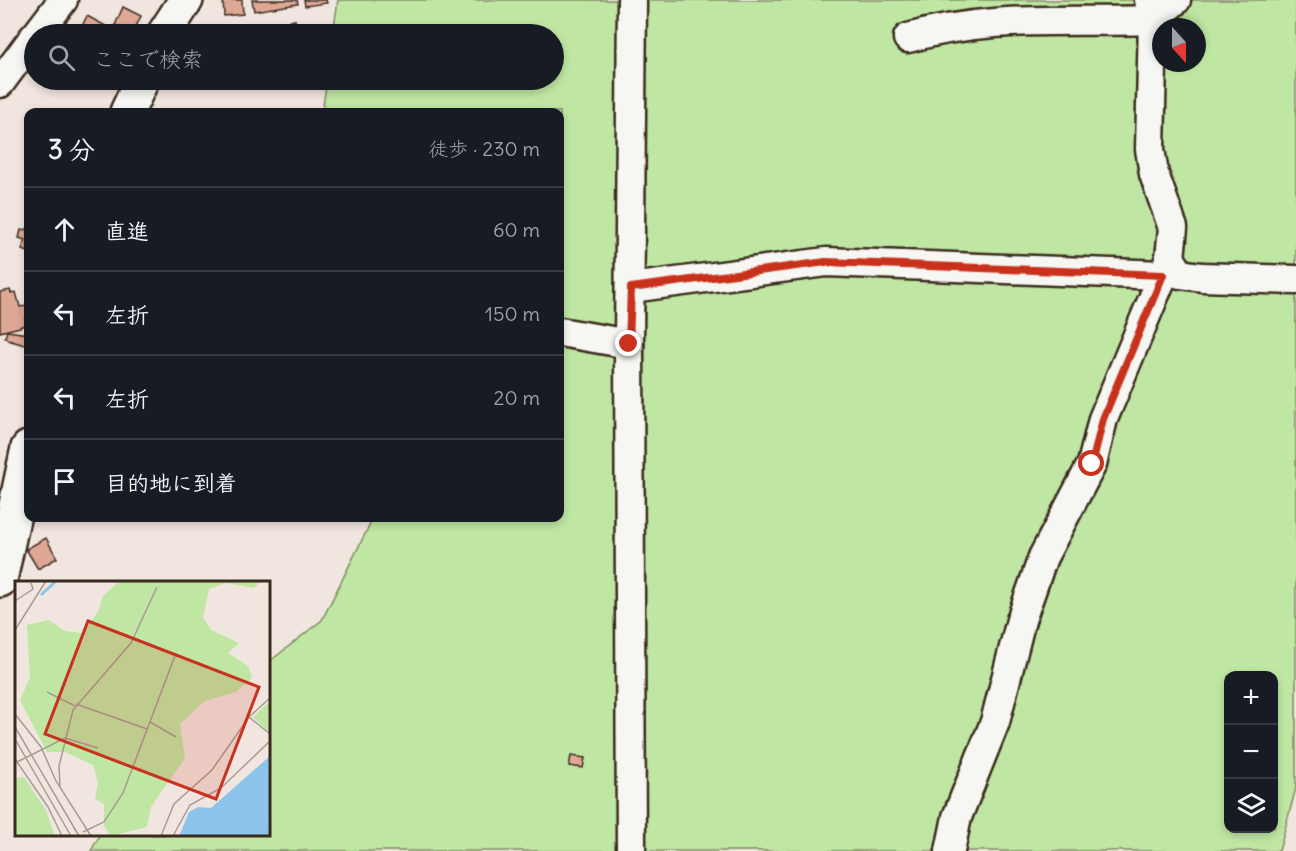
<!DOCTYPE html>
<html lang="ja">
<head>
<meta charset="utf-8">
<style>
	body { margin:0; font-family:Delius,"Klee One",sans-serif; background:#20242c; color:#f1f3f6 }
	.controls { position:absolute; right:18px; bottom:18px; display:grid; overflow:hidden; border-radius:12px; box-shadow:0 3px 9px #0003 }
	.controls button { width:54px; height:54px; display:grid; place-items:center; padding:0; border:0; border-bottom:2px solid #363941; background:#171b24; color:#f1f3f6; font:30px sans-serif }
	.compass { position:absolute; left:1152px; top:18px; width:54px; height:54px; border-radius:50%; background:#171b24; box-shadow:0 3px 9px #0003; rotate:159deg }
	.stop { position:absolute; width:18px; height:18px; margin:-14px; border:4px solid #c8321e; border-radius:50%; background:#fff }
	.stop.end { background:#c8321e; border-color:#fff; box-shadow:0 2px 6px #0008 }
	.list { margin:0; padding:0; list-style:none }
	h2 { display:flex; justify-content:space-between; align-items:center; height:78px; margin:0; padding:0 24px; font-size:26px }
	h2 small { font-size:20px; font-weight:400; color:#9ea1a6 }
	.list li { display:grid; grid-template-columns:39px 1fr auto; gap:18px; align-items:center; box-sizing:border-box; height:84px; padding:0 24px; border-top:2px solid #363941 }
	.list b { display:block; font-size:22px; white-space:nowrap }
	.list em { font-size:20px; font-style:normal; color:#9ea1a6 }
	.icon { flex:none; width:33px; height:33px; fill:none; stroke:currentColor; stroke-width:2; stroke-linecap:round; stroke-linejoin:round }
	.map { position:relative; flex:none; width:1296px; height:851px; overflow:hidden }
	.search { position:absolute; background:#171b24; box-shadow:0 3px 9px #0003; left:24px; top:24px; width:540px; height:66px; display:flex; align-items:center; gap:15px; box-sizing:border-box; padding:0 21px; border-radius:33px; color:#9ea1a6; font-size:22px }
	.panel { position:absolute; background:#171b24; box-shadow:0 3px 9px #0003; left:24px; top:108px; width:540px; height:414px; border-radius:12px }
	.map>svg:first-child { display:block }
	.green { fill:#bfe7a3; stroke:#7d8860; stroke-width:1.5; fill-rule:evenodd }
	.building { fill:#dea894; stroke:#3b2a1e; stroke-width:1.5 }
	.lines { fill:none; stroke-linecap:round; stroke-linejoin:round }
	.minor-casing { stroke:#3b2a1e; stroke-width:33 }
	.tertiary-casing { stroke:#3b2a1e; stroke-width:38 }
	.minor { stroke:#f6f6f2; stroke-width:28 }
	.tertiary { stroke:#f6f6f2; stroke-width:33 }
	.route { stroke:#c8321e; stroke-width:8 }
	.inset-river { fill:none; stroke:#8cc4eb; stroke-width:3 }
	.inset-road { fill:none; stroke:#a89b92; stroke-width:1.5 }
	.view { fill:#c8321e; fill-opacity:0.15; stroke:#c8321e; stroke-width:3 }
	.inset-edge { fill:none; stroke:#3b2a1e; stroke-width:3 }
</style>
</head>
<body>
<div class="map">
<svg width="1296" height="851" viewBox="0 0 1296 851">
	<rect width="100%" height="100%" fill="#f1e6df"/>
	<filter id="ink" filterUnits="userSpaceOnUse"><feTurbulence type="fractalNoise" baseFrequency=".0167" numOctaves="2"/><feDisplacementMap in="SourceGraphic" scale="12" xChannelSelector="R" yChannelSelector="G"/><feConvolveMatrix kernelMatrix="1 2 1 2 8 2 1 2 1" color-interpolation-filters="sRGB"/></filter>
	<g filter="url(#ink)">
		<path class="green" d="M338 0H1296V788L1279 851H91L100 835 268 834 269 662 322 620 373 518H560V112H322L327 80H554V34H333ZM1161 27H1197V63H1161ZM1228 676H1274V828H1228Z"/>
		<g class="building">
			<polygon points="223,0 242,0 243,14 224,16"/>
			<polygon points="252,0 297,0 298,4 254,11"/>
			<polygon points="304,0 326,0 327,3 305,6"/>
			<polygon points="123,7 141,16 133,33 115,25"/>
			<polygon points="87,16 106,26 104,32 109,34 78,34"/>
			<polygon points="295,20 296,24 286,26 285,22"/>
			<polygon points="297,24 299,34 259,34 258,29"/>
			<polygon points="117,29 124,32 123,34 114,34"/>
			<polygon points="27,229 28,230 28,252 22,250 25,240 19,238 21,230"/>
			<polygon points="10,290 11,293 16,292 20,307 26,306 28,317 25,318 26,324 20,327 0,332 0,292"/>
			<polygon points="7,331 28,334 28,346 8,340 5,337"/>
			<polygon points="46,538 57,558 38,569 26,549"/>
			<polygon points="571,756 585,758 583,768 569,766"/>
		</g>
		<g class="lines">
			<defs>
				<g id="minor">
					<polyline points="37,34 63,0"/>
					<path d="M908 38C991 14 1068 23 1153 20L1176 0"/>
					<polyline points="0,83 34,37"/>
					<polyline points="1170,258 1180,274 1202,277 1296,280"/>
					<polyline points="631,288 826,262 1163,275"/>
					<polyline points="560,332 629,344"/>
					<polyline points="631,851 629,344 632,0"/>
					<polyline points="950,851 957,817 995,722 1021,620 1043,557 1092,464 1103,419 1170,258 1173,228 1154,174 1150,149 1153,20 1149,0"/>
				</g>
				<g id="tertiary">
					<polyline points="164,34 186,0"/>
					<polyline points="127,112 142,80"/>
					<polyline points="0,580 28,448"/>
				</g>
			</defs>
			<use href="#minor" class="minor-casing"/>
			<use href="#tertiary" class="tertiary-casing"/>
			<use href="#minor" class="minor"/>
			<use href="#tertiary" class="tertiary"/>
		</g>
	</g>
	<g class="lines" filter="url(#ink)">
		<polyline class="route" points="629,344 631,288 826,262 1163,275 1103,419 1092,464"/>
	</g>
	<g transform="translate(15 581)">
		<rect width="255" height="255" fill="#f1e6df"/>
		<path d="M104 0H246L239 7 211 2 194 8 188 37 196 49 224 62 213 72 233 85 237 97 221 111 190 120 165 143 170 177 136 226 132 246 95 255 89 244V223L80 218 83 202 78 184 50 171H32L5 119 15 96 12 44 34 39 50 50 67 52 83 31 88 15ZM255 120V152L238 136ZM9 196 31 229 40 255H0V197Z" fill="#bfe7a3"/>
		<path d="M255 175V255H164L174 231 183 226 196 227Z" fill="#8cc4eb"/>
		<path class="inset-river" d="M26 14 41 0"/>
		<path class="inset-road" d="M0 20 18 8 16 2M0 49 31 0M32 111 60 125M61 123 132 148M0 133 26 166 41 200 76 255M234 136 255 153M135 141 161 156M0 146 64 255M0 158 56 255M0 178 33 226 47 255M2 181 50 157 83 167M45 206 44 185 58 129 116 62 142 6M68 251 89 241 108 212 161 72M146 255 159 223 197 189 234 136 255 117M158 255 175 224 206 207 255 160"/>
		<path class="view" d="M73 40 244 106 201 218 30 153Z"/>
		<rect width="255" height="255" class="inset-edge"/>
	</g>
</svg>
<div class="controls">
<button>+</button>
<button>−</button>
<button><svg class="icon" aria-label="layers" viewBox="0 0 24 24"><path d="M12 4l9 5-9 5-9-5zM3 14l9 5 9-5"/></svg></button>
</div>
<svg class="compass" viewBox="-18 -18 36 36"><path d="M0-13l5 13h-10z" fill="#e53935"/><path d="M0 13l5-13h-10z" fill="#9ea1a6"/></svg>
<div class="stop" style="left:1092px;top:464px"></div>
<div class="stop end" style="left:629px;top:344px"></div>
<div class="search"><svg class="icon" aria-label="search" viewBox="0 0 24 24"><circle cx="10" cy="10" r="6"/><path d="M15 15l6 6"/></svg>ここで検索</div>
<section class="panel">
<h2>3 分<small>徒歩 · 230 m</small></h2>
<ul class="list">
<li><svg class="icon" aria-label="ahead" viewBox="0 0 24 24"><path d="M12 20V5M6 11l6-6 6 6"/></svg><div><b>直進</b></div><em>60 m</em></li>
<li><svg class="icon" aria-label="left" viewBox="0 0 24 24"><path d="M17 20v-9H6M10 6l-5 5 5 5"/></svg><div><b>左折</b></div><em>150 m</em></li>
<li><svg class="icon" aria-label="left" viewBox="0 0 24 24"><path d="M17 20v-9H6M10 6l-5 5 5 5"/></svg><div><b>左折</b></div><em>20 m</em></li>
<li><svg class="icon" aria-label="arrive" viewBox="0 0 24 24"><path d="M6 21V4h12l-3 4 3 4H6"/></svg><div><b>目的地に到着</b></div></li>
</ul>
</section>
</div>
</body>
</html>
